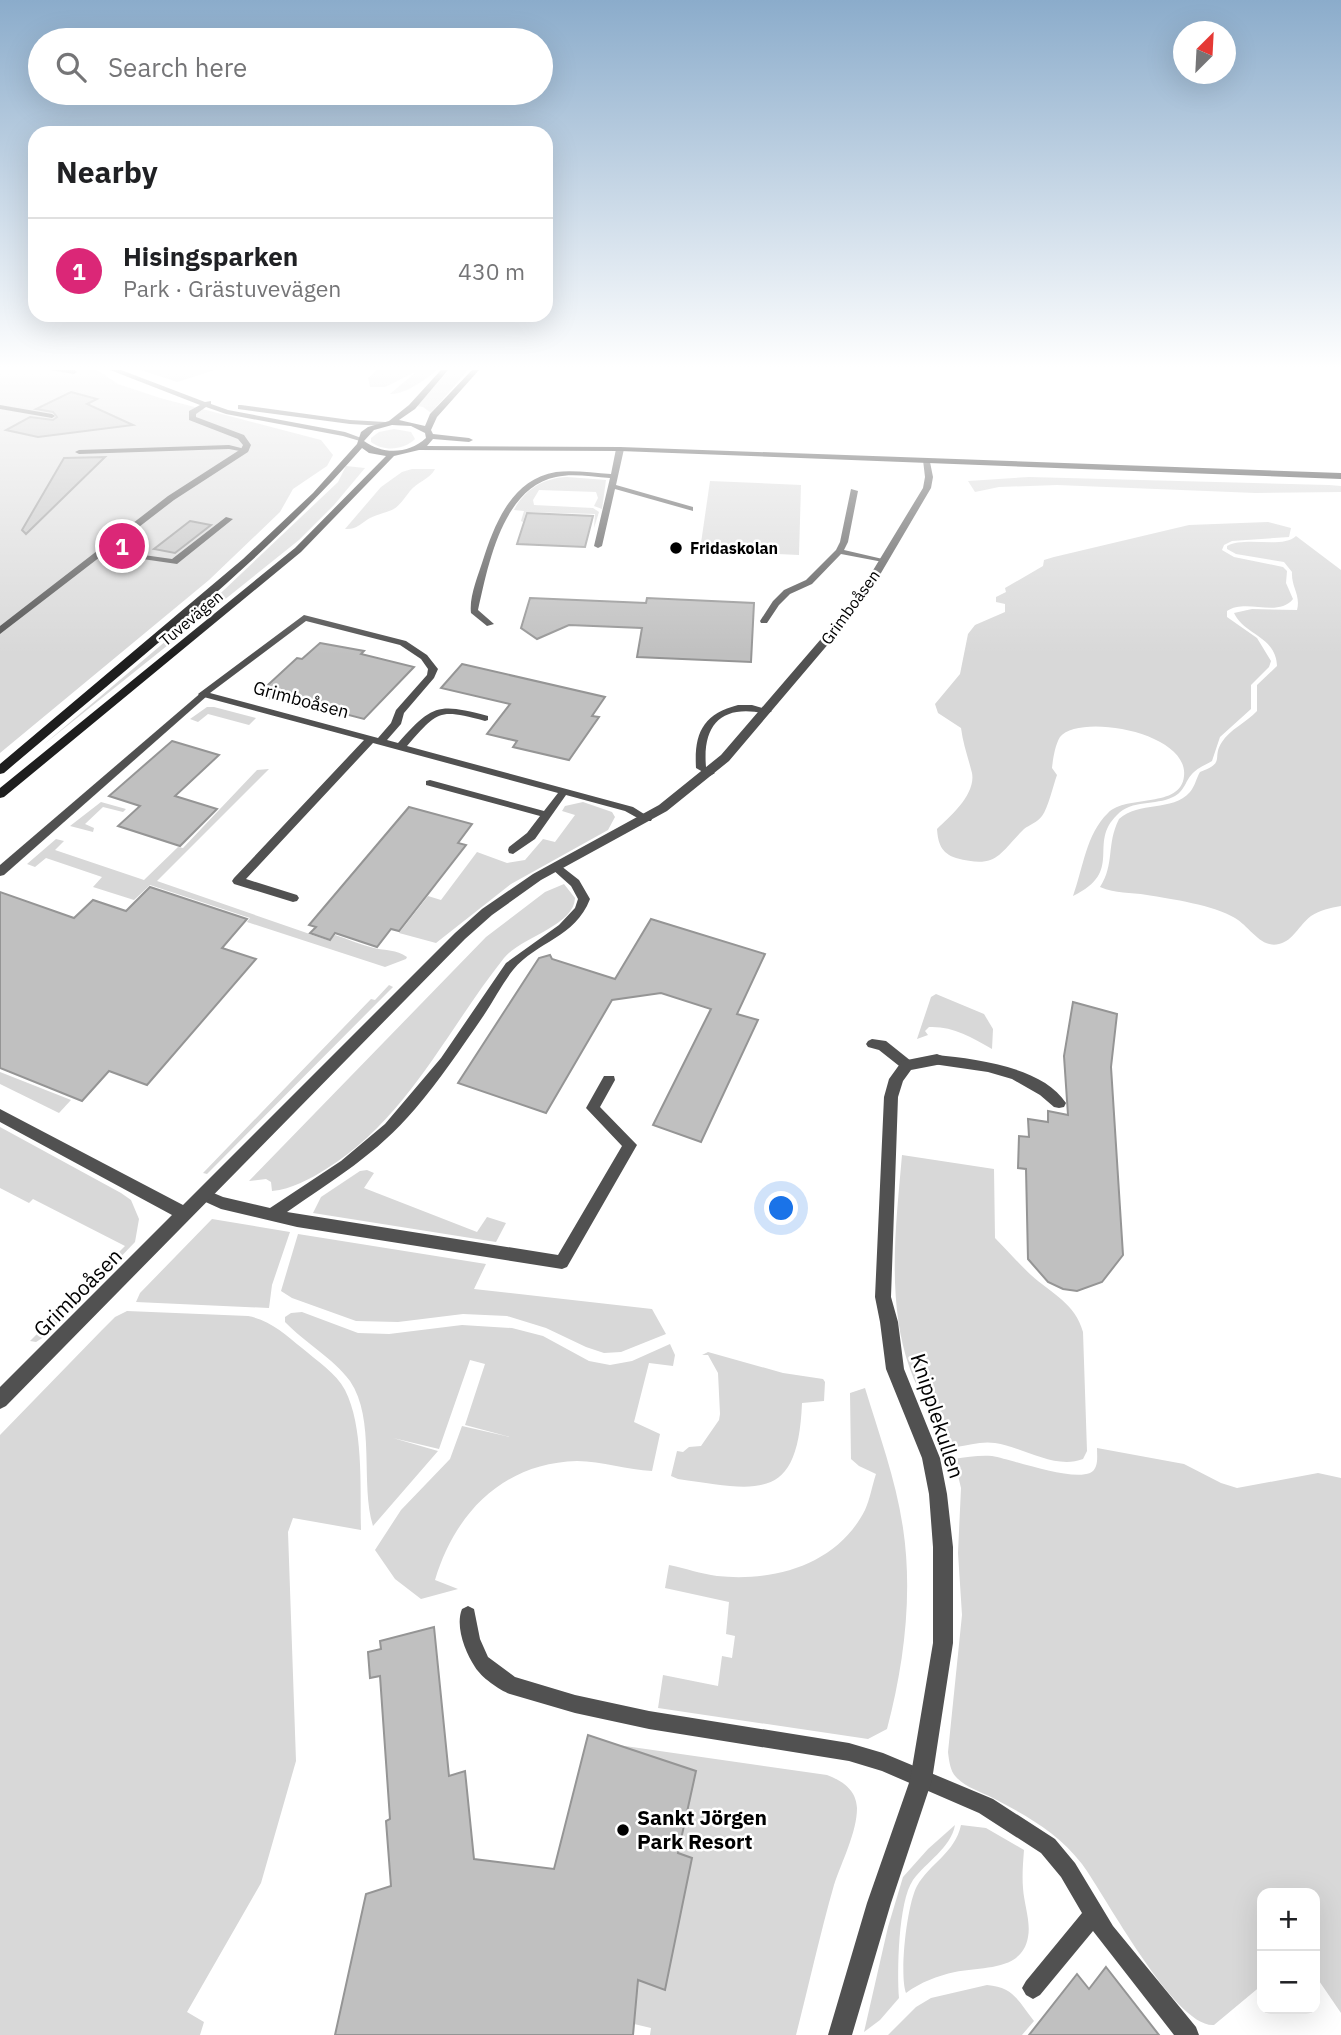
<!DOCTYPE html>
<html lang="en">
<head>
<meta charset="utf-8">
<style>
	body { margin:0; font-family:"IBM Plex Sans",sans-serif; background:#f6f6f6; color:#202124 }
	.controls { position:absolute; right:21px; bottom:21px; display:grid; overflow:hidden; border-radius:14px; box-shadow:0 7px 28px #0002 }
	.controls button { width:63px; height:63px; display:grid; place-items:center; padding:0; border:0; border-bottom:2px solid #e0e0e0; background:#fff; color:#202124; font:35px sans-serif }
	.compass { position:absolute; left:1173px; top:21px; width:63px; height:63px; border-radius:50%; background:#fff; box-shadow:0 7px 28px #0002; rotate:24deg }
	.you { position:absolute; left:782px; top:1209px; width:24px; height:24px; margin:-18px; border:5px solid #fff; border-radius:50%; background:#1a73e8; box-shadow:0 0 0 10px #1a73e833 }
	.badge { display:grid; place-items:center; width:46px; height:46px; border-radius:50%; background:#db2777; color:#fff; font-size:23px; font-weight:700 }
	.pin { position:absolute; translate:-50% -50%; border:4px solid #fff; box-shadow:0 2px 7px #0006 }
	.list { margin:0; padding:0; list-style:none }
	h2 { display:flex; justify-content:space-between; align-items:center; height:91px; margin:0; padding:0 28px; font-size:30px }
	h2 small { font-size:23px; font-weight:400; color:#757577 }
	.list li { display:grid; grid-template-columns:46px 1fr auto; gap:21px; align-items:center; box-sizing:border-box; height:105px; padding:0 28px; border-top:2px solid #e0e0e0 }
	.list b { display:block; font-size:26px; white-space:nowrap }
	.list p { margin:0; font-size:23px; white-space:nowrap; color:#757577 }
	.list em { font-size:23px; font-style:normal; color:#757577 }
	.icon { flex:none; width:38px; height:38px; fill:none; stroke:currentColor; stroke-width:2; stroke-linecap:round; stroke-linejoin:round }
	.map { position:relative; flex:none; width:1341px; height:2035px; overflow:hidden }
	.search { position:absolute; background:#fff; box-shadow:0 7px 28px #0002; left:28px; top:28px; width:525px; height:77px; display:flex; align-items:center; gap:18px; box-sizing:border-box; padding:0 24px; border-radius:38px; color:#757577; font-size:26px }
	.panel { position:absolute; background:#fff; box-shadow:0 7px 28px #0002; left:28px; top:126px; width:525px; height:196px; border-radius:21px }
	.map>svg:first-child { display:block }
	.green { fill:#d8d8d8 }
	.building { fill:#c0c0c0; stroke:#959595; stroke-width:2 }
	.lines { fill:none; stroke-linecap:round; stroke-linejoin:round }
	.lane { fill:#515151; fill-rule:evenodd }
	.street { fill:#515151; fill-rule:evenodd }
	.secondary { fill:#1e1e1e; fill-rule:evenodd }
	.poi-dot { fill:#000; stroke:#fff; stroke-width:2.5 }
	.labels { text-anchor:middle; stroke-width:5; stroke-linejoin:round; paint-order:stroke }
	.far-poi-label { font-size:16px; font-weight:bold; fill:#000; stroke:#fff; text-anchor:start }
	.far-street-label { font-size:16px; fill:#000; stroke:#fff }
	.street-label { font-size:18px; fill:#000; stroke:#fff }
	.near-street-label { font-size:21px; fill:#000; stroke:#fff }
	.near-poi-label { font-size:21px; font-weight:bold; fill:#000; stroke:#fff; text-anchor:start }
</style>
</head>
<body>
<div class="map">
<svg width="1341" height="2035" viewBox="0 0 1341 2035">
	<rect width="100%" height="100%" fill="#fff"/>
	<g class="green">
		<polygon points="0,370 97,370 118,384 160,398 321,440 333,455 327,466 293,489 280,512 209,580 0,753"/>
		<polygon points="141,370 215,370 177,382"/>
		<path d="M377 370H437C426 379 405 395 390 394L417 371 385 387H370L368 378Z"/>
		<polygon points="448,370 468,370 431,413 423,407 417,406"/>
		<path d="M394 429 411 432 415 439C404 450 384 452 371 442V438L379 432Z"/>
		<polygon points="346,466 365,468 334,505 299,540 42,746 206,607 338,482"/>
		<path d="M412 469H435C430 479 417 482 410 491 392 515 396 507 370 518 361 523 357 530 345 529L381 487 402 472Z"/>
		<path d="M567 477 606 480 602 509 594 506 598 498 596 492 539 490 533 500 534 505 593 508 599 512 594 528 595 514 526 512 523 522 521 521 524 511 514 510C525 489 544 478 567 477Z"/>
		<polygon points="1029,477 1329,485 1341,486 1341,492 1256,493 1057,485 999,487 975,492 968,481"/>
		<polygon points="710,481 801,485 799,555 700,550"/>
		<path d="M1268 522 1291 528 1289 537 1232 541 1224 545 1222 550 1234 557 1283 567 1287 571 1286 583 1293 599C1278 618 1246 598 1227 611V617L1257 638 1271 661 1269 667 1251 685V709L1220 737 1212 761C1206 765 1199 767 1194 772 1185 780 1185 792 1173 797 1155 806 1132 799 1117 815 1087 844 1125 871 1073 896 1083 869 1086 834 1108 813 1127 794 1181 809 1184 776 1189 732 1079 713 1060 737 1055 745 1053 759 1052 768L1057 775C1053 786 1048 808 1042 816 1038 822 1029 825 1024 829 998 855 997 869 956 858 941 853 938 843 937 829 951 816 976 794 972 773 968 757 963 744 961 728L938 713 935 704 960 674 968 634 975 625 1005 612V604L996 602V597L1006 592 1005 588 1043 566 1044 560 1054 557 1189 525Z"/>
		<path d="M1296 536 1341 570V906C1330 908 1320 910 1311 916 1299 925 1293 941 1279 944 1261 949 1249 926 1235 918 1214 905 1171 899 1147 895 1130 892 1116 894 1100 887 1115 864 1106 845 1119 819 1139 801 1172 812 1190 792 1195 786 1196 779 1200 772 1227 762 1211 758 1222 742 1229 730 1247 722 1257 711V685L1277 666C1276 636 1244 635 1234 613L1252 609 1297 610C1301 595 1291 587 1292 572L1284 562 1236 554 1227 549V546C1246 536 1283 549 1296 536Z"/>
		<polygon points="207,707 214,707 256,718 249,725 208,714 198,722 190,719"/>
		<path d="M269 769 157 881 330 941 335 935C348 939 361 945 374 948 386 951 396 949 407 957L406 959 385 967 247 922 250 918 150 885 134 900 93 887 102 877 46 858 35 867 27 864 56 839 64 841 55 850 144 880 178 847 183 848 257 770Z"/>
		<polygon points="101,802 126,809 123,812 103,807 85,824 94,828 93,832 70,826"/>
		<polygon points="583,802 612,812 615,817 608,830 511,884 436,943 399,933 428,896 441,900 477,852 507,863 525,860 543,839 555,842 575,815 562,811 565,806"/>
		<path d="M564 884 575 898C574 926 521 937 504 958 446 1031 408 1118 326 1169 310 1179 292 1189 272 1191L271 1182 266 1179 249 1181 486 937 545 892Z"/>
		<polygon points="389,985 393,987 207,1174 203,1173 371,999 375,1000"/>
		<path d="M936 994 984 1014 993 1029 992 1049C971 1037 953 1026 929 1027L925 1031 928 1035 917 1039 931 997Z"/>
		<polygon points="0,1072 71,1100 59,1113 0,1084"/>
		<polygon points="0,1127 121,1193 131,1200 139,1219 135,1242 44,1337 36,1342 30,1341 125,1246 33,1199 29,1203 0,1188"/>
		<path d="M902 1155 994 1169 995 1238C1007 1250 1018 1263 1031 1275 1052 1294 1075 1303 1083 1332L1087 1451 1083 1459C1055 1470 1023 1447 995 1443 982 1441 969 1445 956 1447L950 1445C939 1418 919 1396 910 1369 886 1302 896 1224 902 1155Z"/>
		<polygon points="367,1170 374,1173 364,1188 477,1232 487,1217 506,1223 496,1242 313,1213 321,1197 360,1171"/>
		<polygon points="212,1219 290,1232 272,1285 269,1308 136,1302 140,1293"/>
		<polygon points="298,1234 486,1264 474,1289 652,1309 666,1334 621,1352 604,1353 586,1347 546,1328 507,1316 463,1314 398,1322 356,1321 292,1298 281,1291"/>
		<path d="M127 1311 248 1316C270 1320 285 1334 302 1348 317 1361 336 1373 345 1390 364 1427 360 1489 361 1530L293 1518 288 1532 296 1761 261 1883 187 2012 204 2022 200 2035H0V1435L102 1330 115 1317Z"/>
		<path d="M302 1312 358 1333 389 1334 462 1325 512 1328 543 1336 589 1361 610 1365 632 1361 670 1344 675 1355 673 1366 649 1363 634 1422 660 1434 652 1471C628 1470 602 1461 577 1461 503 1463 455 1513 435 1580L458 1589 421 1599 395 1579 375 1550 401 1510 450 1459 462 1426 510 1437 465 1425 485 1364 470 1360 439 1449 393 1438 438 1451 373 1526C360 1484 376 1419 350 1381 333 1358 305 1343 285 1322V1317L291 1313Z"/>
		<path d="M708 1352 783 1373 823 1379 825 1382 824 1401 802 1403C798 1502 760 1491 678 1479L671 1476 677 1451 683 1452 689 1447 701 1446 719 1420 720 1414 718 1373 708 1355H702Z"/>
		<path d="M865 1388C879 1434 896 1480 903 1528 913 1594 904 1665 887 1729L868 1739 658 1708 663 1675 718 1686 722 1656 732 1658 735 1636 726 1634 729 1602 665 1588 669 1565C685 1568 701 1574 717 1576 774 1582 837 1565 865 1510 870 1499 872 1486 876 1474L859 1466 851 1459 850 1393Z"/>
		<path d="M1097 1448 1184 1464 1221 1483 1237 1488 1318 1473 1341 1478V2013L1315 1975V1893H1262V1985L1214 2025C1175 2028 1105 1895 1082 1864 1058 1833 1027 1816 993 1798 981 1792 965 1787 956 1777 950 1771 949 1760 948 1752L962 1615 958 1553 961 1488 954 1459C967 1457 980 1455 992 1456 1014 1460 1070 1481 1090 1473 1099 1469 1097 1457 1097 1448Z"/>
		<path d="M618 1745 827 1775C842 1781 856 1789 857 1808 857 1832 842 1861 834 1885 820 1934 809 1985 796 2035H650L651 2028 634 2024 636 2002 629 2000 631 1977 665 1989 692 1859 662 1847 680 1844 696 1772Z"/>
		<path d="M955 1825C951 1848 926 1862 913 1880 898 1902 897 1972 899 1998L880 2020 864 2032 888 1927 903 1877 928 1849Z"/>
		<path d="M961 1825 986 1828 1024 1850C1023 1863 1022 1876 1023 1888 1024 1904 1031 1922 1028 1937 1022 1972 981 1966 955 1972 937 1976 921 1982 906 1993 899 1974 907 1904 917 1886 930 1863 955 1853 961 1825Z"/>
		<path d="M987 1985C1014 1987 1019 2002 1034 2021L1022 2035H888L916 2007 931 1998Z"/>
	</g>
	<g class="building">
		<polygon points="71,392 97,399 87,404 133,425 38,437 6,430 30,417 53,420 57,417 53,412 36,409"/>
		<polygon points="105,457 26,534 22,530 64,458"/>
		<polygon points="527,513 593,516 585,547 517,544"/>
		<polygon points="190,521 211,525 175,553 154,549"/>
		<polygon points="530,598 646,603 647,598 754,603 751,662 637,657 642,628 569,625 537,639 521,628"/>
		<polygon points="320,643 364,651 361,654 414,667 364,719 310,705 306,708 257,695 297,658 302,659"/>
		<polygon points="462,664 605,697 592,716 599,717 569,760 513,747 517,741 487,734 510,704 441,688"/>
		<polygon points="172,741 219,755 175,796 217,809 180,846 118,826 140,806 109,796"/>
		<polygon points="409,807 472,824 458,843 466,845 399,931 391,929 377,947 335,933 330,940 310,933 316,927 309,925"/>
		<polygon points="150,887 247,919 222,948 256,959 147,1085 109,1071 82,1101 0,1068 0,892 74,918 93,900 126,911"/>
		<polygon points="651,919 765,954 737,1014 758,1020 701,1142 653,1125 711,1009 661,993 612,1000 546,1113 458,1083 539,958 550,955 552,959 615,979"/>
		<polygon points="1073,1002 1117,1014 1111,1067 1123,1255 1102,1282 1077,1291 1063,1289 1048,1282 1028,1259 1026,1169 1018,1168 1019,1136 1029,1137 1028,1119 1048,1122 1048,1111 1068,1115 1064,1056"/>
		<polygon points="434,1627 449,1776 465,1771 474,1859 554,1869 588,1735 696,1771 678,1853 692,1858 665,1990 638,1980 633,2035 335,2035 366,1894 391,1886 386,1821 390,1819 380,1676 370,1678 368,1652 381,1649 380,1641"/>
		<polygon points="1106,1967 1159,2035 1029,2035 1077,1974 1089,1989"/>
	</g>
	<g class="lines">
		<g class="lane">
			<polygon points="49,370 75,370 77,372 74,374"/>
			<polygon points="0,405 52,414 55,416 52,418 0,409"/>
			<polygon points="229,445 249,450 245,452 229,449 79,454 75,452 79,450"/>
			<path d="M620 447 624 449 616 485 693 507V511L615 489 602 546 598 548 594 546 610 478C592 477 573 473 556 477 502 488 488 566 478 610L494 624 487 626 471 613C469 597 478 576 483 560 495 523 512 479 556 472 574 470 593 473 611 474L616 449Z"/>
			<polygon points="851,489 858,491 848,542 844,550 887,560 883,562 841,554 812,584 790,594 779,605 767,623 761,623 760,621 773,601 784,590 806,580 836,550 840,542"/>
			<polygon points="226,517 233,519 177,564 101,553 97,551 101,549 172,559"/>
			<path d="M304 615 406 641 427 655 438 669 434 678 404 713 401 724 387 740 398 743C433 704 438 703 488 716V720L485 721C438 709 439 710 407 746L633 807 652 819 651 821H643L625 811 566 795 535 839 513 854 509 853 508 850 509 847 527 833 540 816 426 785V781L430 780 544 811 558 793 373 743 246 879 297 895 299 898 297 901 293 902 234 884 232 881 234 878 364 740 200 696 198 694ZM306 621 400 645 421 659 428 669 427 675 396 710 391 723 378 738 210 693Z"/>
			<path d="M738 705H752L772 711 767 714C724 704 702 722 706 767L715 773 710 776 696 768C694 733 703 714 738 705Z"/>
			<path d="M556 862 579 880 590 899C575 938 537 941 513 970 502 984 494 1000 484 1015 462 1047 440 1080 415 1109 376 1155 334 1179 287 1212L558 1255 622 1146 586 1108 604 1076H614L615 1080 600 1107 637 1145 567 1267 562 1269 297 1227 221 1209 199 1199 197 1195 199 1191 204 1189 223 1197 270 1208 341 1161 385 1124 441 1058 506 963 559 925 575 908 578 899 571 886 552 869 551 866Z"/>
			<polygon points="872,1039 886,1041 911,1061 913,1065 911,1069 903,1069 879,1050 868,1047 866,1044 868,1041"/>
			<path d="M937 1055C976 1059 1043 1067 1066 1103L1064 1107 1059 1108 1054 1107 1040 1095 1012 1079 988 1072 933 1064 931 1060 933 1056Z"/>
			<path d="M468 1606 474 1609 480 1639 488 1657 515 1677 575 1695 649 1711 849 1743 883 1753 993 1799 1055 1839 1075 1863 1113 1926 1196 2027 1199 2035H1174L1093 1931 1040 1995 1033 1999 1026 1995 1022 1988 1026 1981 1082 1913 1061 1877 1041 1853 979 1813 882 1771 849 1761 649 1729 575 1713 510 1694C499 1690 481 1677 475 1667 465 1652 455 1626 462 1609Z"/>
		</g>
		<g class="street">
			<polygon points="110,370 121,370 205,402 211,401 211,404 228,410 345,432 364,439 360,441 343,436 226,414 206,407 196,414 196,417 244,435 251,445 248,452 174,500 0,634 0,626 168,496 241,449 243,445 238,439 189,420 189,411 200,405"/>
			<polygon points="241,405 350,420 385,422 389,424 385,426 350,424 238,409 238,405"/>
			<polygon points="923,460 930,462 933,477 931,488 881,573 841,629 729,761 667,811 541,880 492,915 465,939 6,1406 0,1409 0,1387 172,1215 0,1122 0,1109 183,1205 455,933 482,909 533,874 659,805 721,755 833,625 872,572 923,488 925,477"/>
			<polygon points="203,691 208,694 207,696 4,875 0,876 0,865"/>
			<polygon points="937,1054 942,1056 944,1060 942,1064 911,1070 903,1081 898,1097 891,1297 898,1322 904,1369 940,1458 947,1494 953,1547 953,1643 932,1780 891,1903 852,2035 828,2035 867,1903 910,1780 933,1643 933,1547 929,1494 922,1458 886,1369 880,1322 875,1297 884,1097 889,1079 902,1061"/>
		</g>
		<path class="secondary" d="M441 370H448L415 409 399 420 425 426 430 414 472 370H479L437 417 431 430 433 434 469 438 473 440 469 442 433 439 427 446 620 447 1341 473V479L620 451 419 450 394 456 301 552 4 797 0 798V788L295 548 386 456 369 453 362 448C256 569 126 668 4 773L0 774V764L243 559 313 493 357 444 361 432 368 427 389 421 409 405ZM392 425 411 426 425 433 426 438C409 454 383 455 364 441L374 430Z"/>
	</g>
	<linearGradient id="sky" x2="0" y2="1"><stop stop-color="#8baccb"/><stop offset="0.56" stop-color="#fff"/><stop offset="1" stop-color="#fff" stop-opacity="0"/></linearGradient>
	<rect width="1341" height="655" fill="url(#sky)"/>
	<g class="poi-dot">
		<circle cx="676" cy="548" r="7"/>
		<circle cx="623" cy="1830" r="7"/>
	</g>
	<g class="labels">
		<g class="far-poi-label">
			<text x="690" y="554">Fridaskolan</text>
		</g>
		<g class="far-street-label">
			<text transform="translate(850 607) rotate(-54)" y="6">Grimboåsen</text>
			<text transform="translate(191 618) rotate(-40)" y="6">Tuvevägen</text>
		</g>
		<g class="street-label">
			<text transform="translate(301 700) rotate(15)" y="6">Grimboåsen</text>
		</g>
		<g class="near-street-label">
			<text transform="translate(78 1293) rotate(-45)" y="7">Grimboåsen</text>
			<text transform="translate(937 1416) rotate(72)" y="7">Knipplekullen</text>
		</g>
		<g class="near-poi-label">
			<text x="637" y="1825">Sankt Jörgen<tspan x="637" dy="24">Park Resort</tspan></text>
		</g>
	</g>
</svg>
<div class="controls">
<button>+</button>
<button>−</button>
</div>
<svg class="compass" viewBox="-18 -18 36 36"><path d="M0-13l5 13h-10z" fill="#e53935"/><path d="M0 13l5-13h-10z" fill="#757577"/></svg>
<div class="you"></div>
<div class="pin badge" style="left:122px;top:546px">1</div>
<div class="search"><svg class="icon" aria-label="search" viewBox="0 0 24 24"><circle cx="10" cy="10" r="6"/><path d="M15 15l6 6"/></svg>Search here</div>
<section class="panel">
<h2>Nearby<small></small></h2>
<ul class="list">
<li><span class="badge">1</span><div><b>Hisingsparken</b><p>Park · Grästuvevägen</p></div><em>430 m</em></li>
</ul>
</section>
</div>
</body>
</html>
